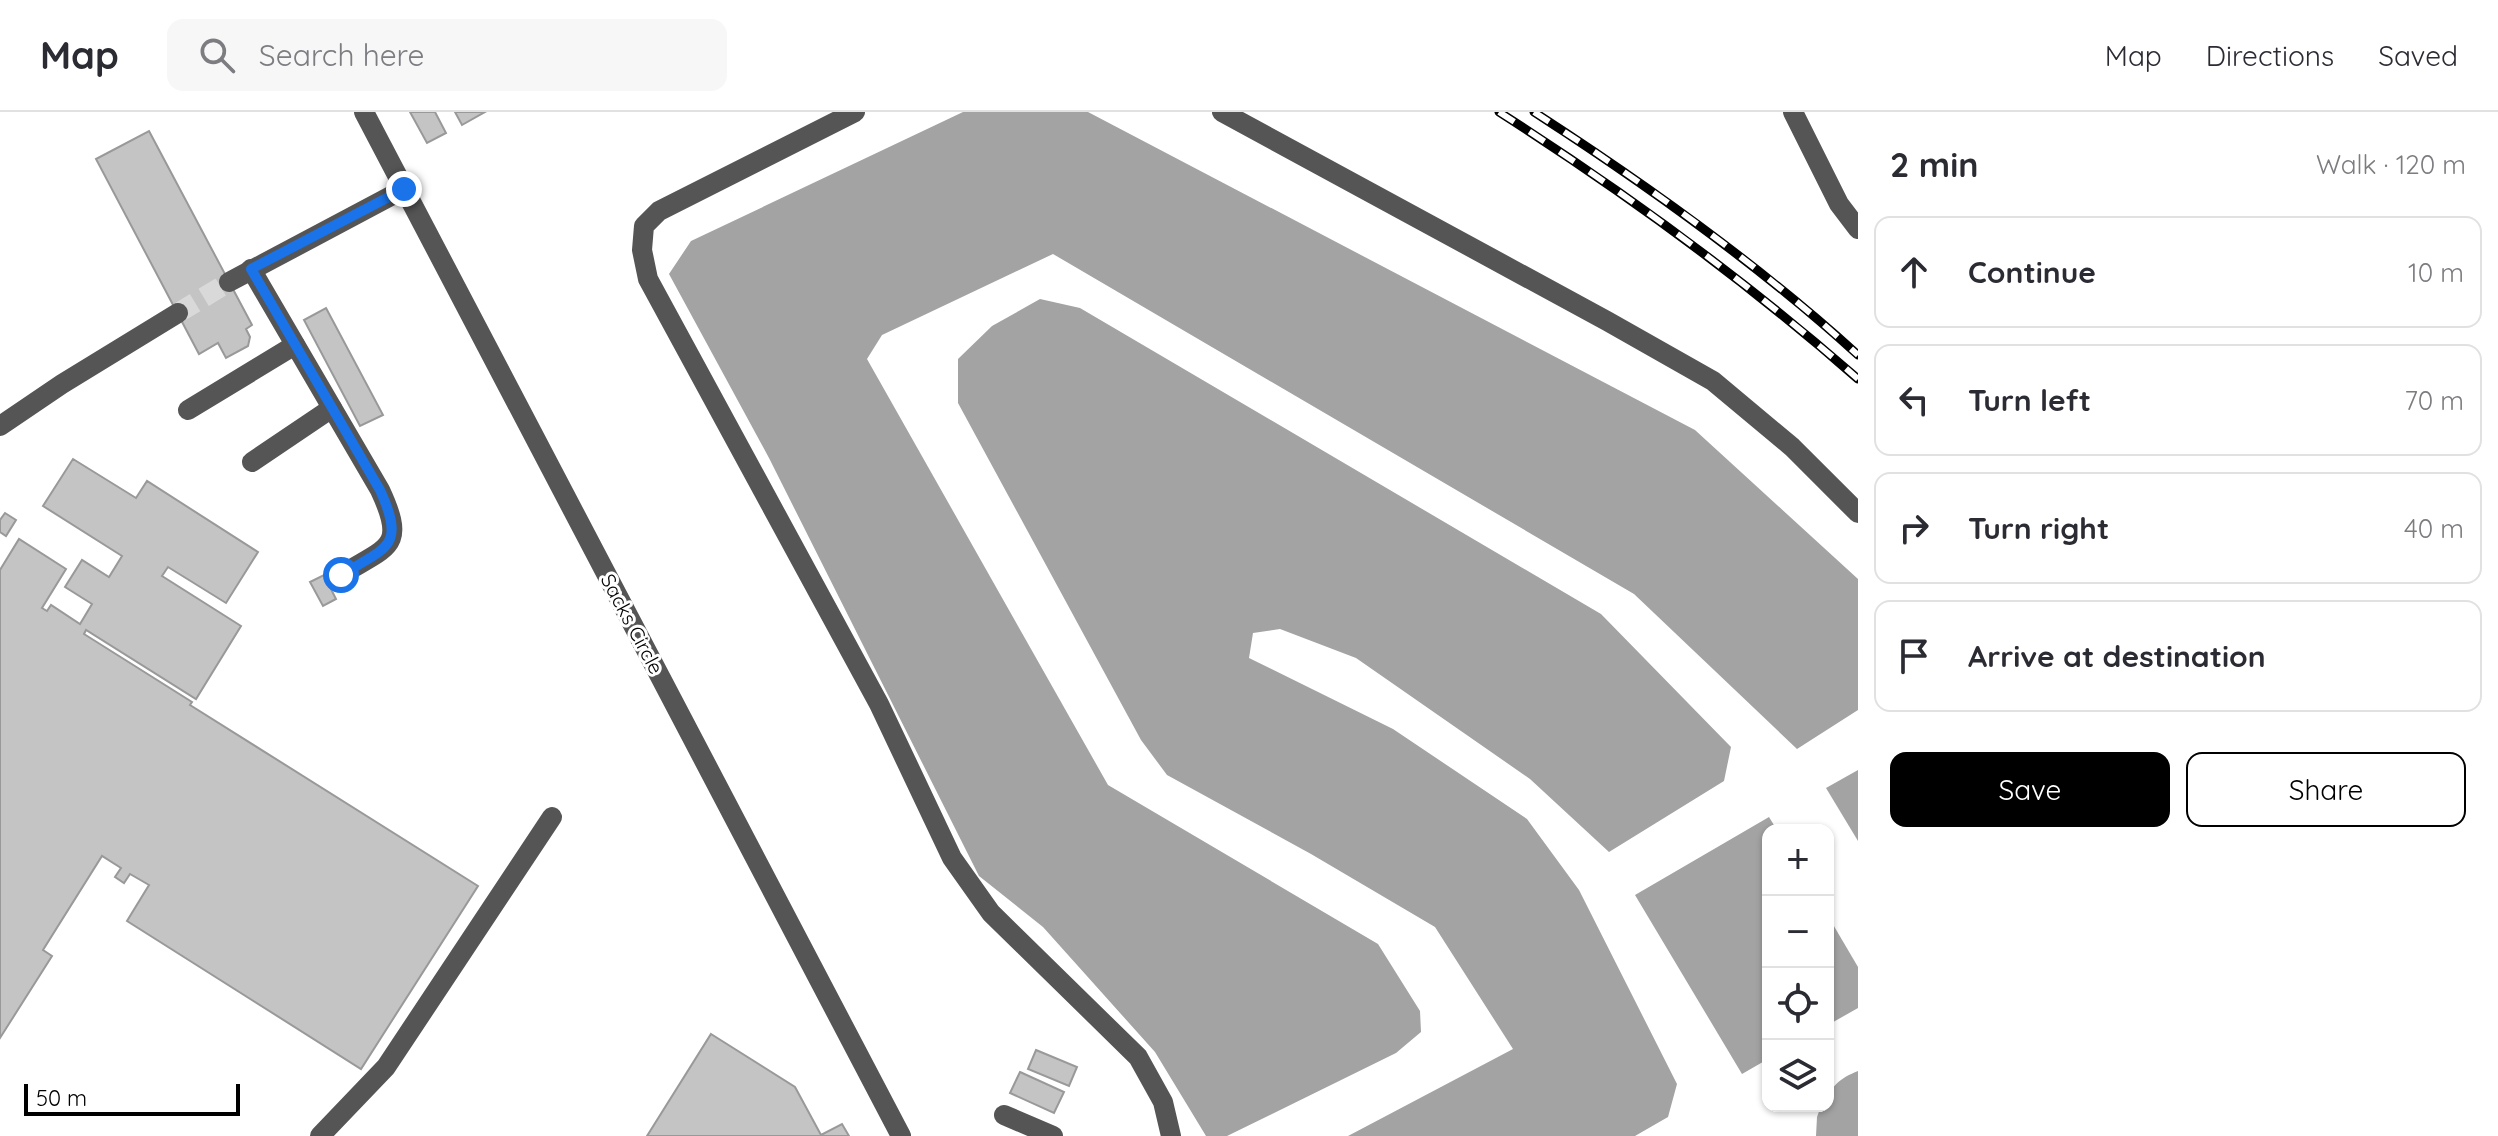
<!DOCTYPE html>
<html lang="en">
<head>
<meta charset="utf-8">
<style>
	body { margin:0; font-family:Quicksand,sans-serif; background:#f7f7f7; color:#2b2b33 }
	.controls { position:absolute; right:24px; bottom:24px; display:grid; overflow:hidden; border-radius:16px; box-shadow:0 2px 6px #0004 }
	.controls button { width:72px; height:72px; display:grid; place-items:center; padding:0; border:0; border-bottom:2px solid #e1e1e2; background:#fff; color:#2b2b33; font:40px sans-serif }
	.scale { position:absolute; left:24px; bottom:20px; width:216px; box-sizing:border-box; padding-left:8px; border:4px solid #000; border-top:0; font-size:22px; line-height:28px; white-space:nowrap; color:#000; -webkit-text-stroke:6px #fff; paint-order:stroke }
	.stop { position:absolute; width:24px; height:24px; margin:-18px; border:6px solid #1a73e8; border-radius:50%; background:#fff }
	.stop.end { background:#1a73e8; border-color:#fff; box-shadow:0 2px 8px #0008 }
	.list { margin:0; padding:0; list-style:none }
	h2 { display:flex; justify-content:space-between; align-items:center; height:104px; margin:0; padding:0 32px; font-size:34px }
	h2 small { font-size:26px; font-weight:400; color:#7c7c81 }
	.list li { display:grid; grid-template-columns:52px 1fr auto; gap:24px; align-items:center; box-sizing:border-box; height:112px; margin:0 16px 16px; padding:0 16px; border:2px solid #e1e1e2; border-radius:16px }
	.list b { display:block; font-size:30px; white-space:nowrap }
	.list em { font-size:26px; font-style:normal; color:#7c7c81 }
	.actions { display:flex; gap:16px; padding:24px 32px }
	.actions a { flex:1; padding:18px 0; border:2px solid #000; border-radius:16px; text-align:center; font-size:28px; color:#000 }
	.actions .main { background:#000; color:#fff }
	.icon { flex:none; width:44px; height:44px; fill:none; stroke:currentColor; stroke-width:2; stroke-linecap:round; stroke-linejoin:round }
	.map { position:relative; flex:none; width:1858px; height:1024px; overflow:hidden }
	header { display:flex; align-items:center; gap:48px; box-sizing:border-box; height:112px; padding:0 40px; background:#fff; border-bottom:2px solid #e1e1e2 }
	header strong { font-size:38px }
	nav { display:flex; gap:44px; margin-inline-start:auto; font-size:28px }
	.search { width:560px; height:72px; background:#f7f7f7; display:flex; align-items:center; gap:20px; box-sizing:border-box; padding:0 28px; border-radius:16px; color:#7c7c81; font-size:30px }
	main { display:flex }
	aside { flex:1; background:#fff }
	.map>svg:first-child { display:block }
	.water { fill:#a3a3a3 }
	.building { fill:#c4c4c4; stroke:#999; stroke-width:2 }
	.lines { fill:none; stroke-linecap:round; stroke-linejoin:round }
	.minor-tunnel { stroke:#d9d9d9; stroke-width:20; stroke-dasharray:20 10; stroke-linecap:butt }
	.minor { stroke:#555; stroke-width:20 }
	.rail-casing { stroke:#000; stroke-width:9 }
	.rail { stroke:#fff; stroke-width:6; stroke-dasharray:18; stroke-linecap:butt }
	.route { stroke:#1a73e8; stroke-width:10 }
	.labels { text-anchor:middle; stroke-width:6; stroke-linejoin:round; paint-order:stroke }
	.street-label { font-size:20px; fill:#000; stroke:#fff }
</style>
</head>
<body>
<header>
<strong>Map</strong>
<div class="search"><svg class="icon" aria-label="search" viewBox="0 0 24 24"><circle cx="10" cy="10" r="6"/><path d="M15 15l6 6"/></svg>Search here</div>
<nav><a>Map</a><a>Directions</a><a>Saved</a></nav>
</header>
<main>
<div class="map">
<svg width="1858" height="1024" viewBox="0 0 1858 1024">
	<rect width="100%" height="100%" fill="#fff"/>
	<g class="water">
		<polygon points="963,0 1088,0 1695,318 1858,467 1858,598 1797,637 1634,482 1053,142 882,223 867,247 1108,673 1378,832 1420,899 1421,920 1396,941 1227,1024 1206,1024 1155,940 1043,815 979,764 769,346 669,162 691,129"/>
		<polygon points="1040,187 1080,196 1601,502 1731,635 1724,669 1609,740 1530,667 1356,546 1280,517 1253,521 1249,546 1393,617 1527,707 1579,778 1677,972 1668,1005 1635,1024 1348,1024 1513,937 1435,815 1311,742 1167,663 1141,628 958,291 958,247 992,214"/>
		<polygon points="1858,658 1858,729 1826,676"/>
		<polygon points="1769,705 1777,718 1768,718 1768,947 1742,962 1635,783"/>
		<polygon points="1828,804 1858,855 1858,896 1828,913"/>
		<path d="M1858 959V1024H1816L1817 1005 1821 994H1828C1828 974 1841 966 1858 959Z"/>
	</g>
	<g class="building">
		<polygon points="410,0 435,0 446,21 427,31"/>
		<polygon points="455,0 485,0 462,13"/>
		<polygon points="149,19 252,213 246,217 250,225 248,234 226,246 218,231 199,242 96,47"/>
		<polygon points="326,196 383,303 360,314 304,208"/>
		<polygon points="73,347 136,386 147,369 258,440 226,491 168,455 162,464 241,514 196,587 86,518 84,522 192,590 190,593 478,774 361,957 127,809 149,773 130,762 124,771 115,765 121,756 102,744 43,838 52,844 0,926 0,458 19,427 66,457 42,496 47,499 51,493 80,512 92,492 65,475 82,448 109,465 122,444 43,394"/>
		<polygon points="5,401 16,408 6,424 0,420 0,408"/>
		<polygon points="324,463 336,487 323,494 310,470"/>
		<polygon points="711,922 795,975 821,1023 842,1012 849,1024 647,1024"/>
		<polygon points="1036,938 1077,955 1069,974 1028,957"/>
		<polygon points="1020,960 1064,980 1054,1001 1010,981"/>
	</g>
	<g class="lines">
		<polyline class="minor-tunnel" points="178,201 229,170"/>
		<g class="minor">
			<polyline points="364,0 901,1024"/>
			<polyline points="855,0 659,99 644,114 642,138 648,167 879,592 952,746 991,801 1138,945 1163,990 1171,1024"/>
			<polyline points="1222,0 1607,209 1713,269 1792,335 1858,401"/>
			<polyline points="1793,0 1839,92 1858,117"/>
			<path d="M251 157 380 378C407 436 388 434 341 463"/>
			<polyline points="229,170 404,77"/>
			<polyline points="188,298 295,233"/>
			<polyline points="0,314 62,272 178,201"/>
			<polyline points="252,350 332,296"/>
			<polyline points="1004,1003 1053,1024"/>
			<polyline points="320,1024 386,955 552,705"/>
		</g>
		<defs>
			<g id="rail">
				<path d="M1499 0C1626 81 1745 168 1858 267"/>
				<path d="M1534 0C1647 73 1758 152 1858 243"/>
			</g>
		</defs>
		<use href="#rail" class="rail-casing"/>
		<use href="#rail" class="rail"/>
	</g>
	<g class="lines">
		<path class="route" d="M341 463C387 435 406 435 380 378L251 157 404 77"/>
	</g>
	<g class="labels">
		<g class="street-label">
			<text transform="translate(632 512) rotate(62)" y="7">Sacks Circle</text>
		</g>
	</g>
</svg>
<div class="controls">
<button>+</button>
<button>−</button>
<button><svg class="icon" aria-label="locate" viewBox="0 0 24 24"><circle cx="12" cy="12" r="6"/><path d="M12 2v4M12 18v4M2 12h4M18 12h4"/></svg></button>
<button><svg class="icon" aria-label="layers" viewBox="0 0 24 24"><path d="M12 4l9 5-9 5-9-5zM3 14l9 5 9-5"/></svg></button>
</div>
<div class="scale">50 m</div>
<div class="stop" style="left:341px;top:463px"></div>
<div class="stop end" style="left:404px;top:77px"></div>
</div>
<aside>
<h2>2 min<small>Walk · 120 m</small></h2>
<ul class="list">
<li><svg class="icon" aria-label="ahead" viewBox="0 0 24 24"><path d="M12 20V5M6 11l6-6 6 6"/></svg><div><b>Continue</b></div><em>10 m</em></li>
<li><svg class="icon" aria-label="left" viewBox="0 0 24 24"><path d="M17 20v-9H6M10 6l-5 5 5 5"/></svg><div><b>Turn left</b></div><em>70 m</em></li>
<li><svg class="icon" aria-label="right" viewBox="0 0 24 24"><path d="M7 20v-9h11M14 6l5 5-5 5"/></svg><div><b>Turn right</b></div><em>40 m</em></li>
<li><svg class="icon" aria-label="arrive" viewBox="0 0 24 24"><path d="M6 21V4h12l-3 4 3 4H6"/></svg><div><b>Arrive at destination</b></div></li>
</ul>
<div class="actions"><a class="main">Save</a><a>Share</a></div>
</aside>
</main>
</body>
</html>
